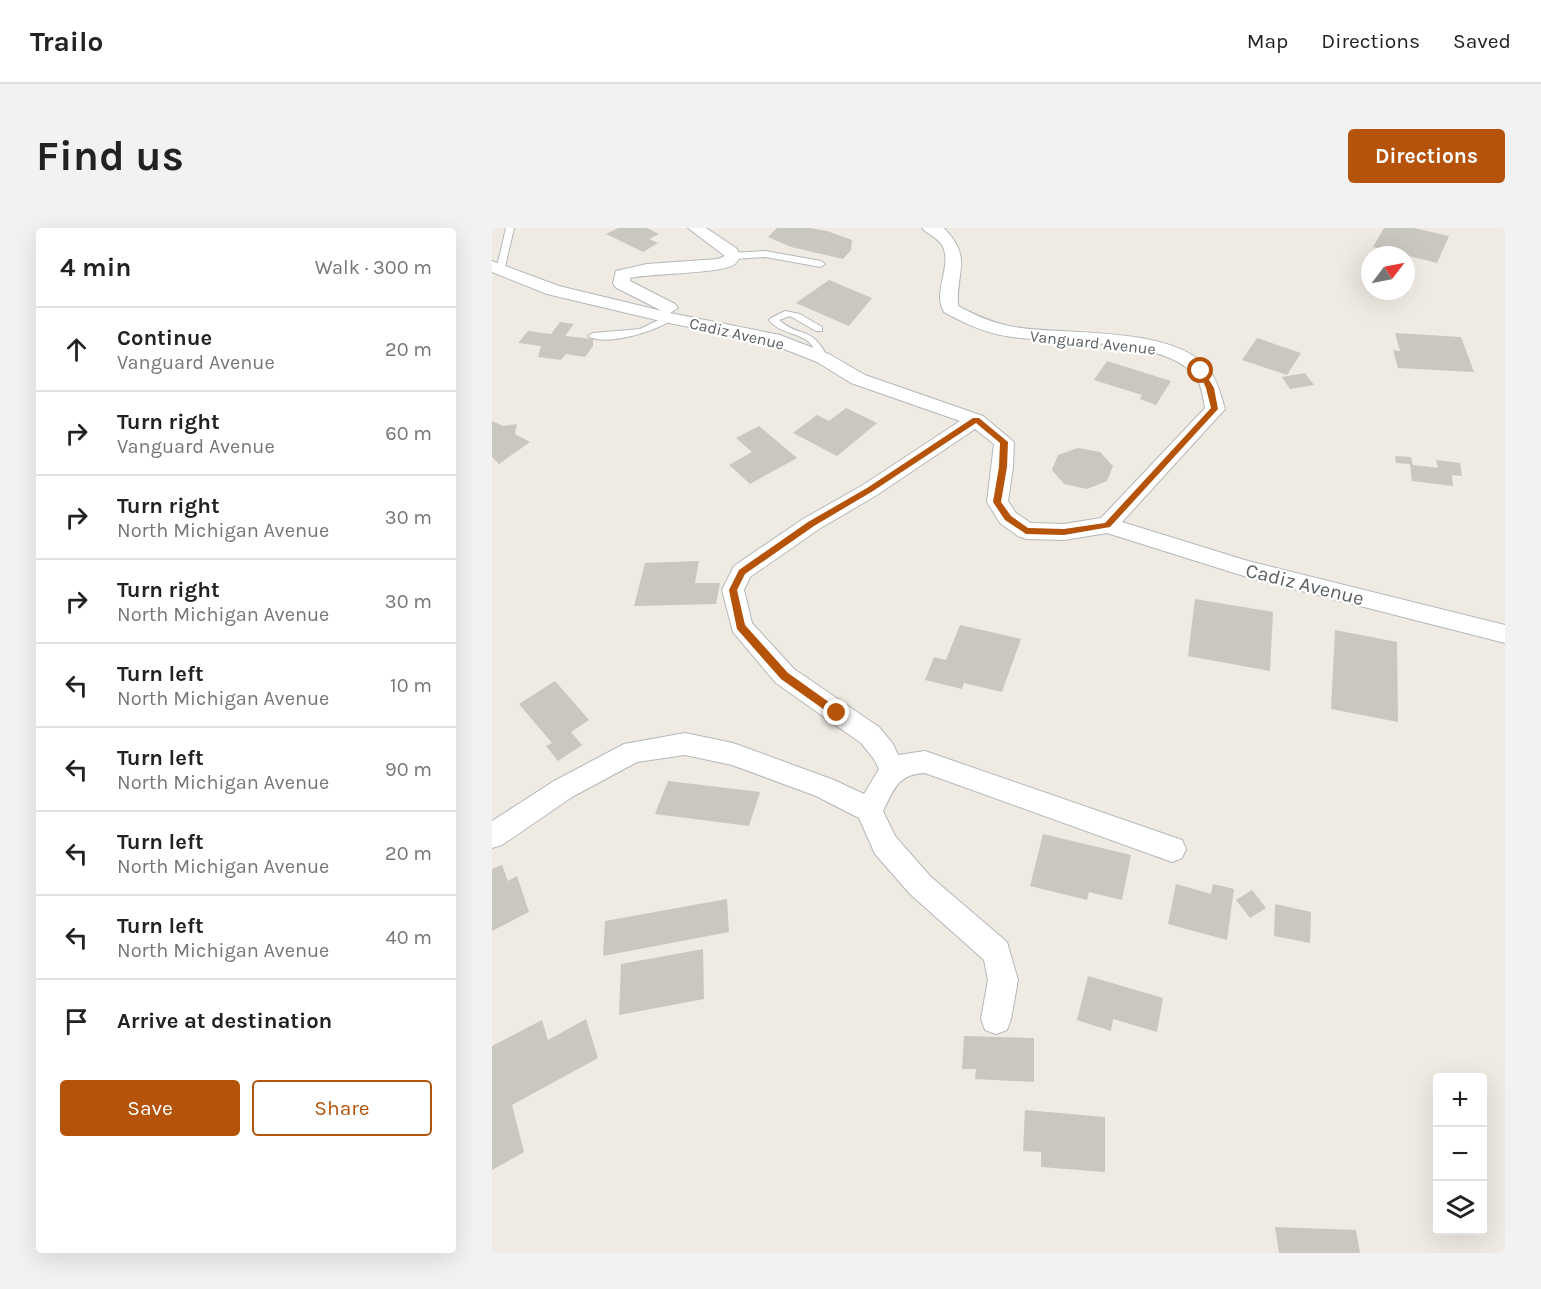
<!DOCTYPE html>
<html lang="en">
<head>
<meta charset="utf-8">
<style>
	body { margin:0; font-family:Karla,sans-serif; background:#f2f2f2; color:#222 }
	.controls { position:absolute; right:18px; bottom:18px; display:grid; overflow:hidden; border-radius:6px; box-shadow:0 6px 24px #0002 }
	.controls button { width:54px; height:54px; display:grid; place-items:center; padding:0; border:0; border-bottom:2px solid #e0e0e0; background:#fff; color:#222; font:30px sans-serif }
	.compass { position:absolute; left:869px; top:18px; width:54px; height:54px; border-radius:50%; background:#fff; box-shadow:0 6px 24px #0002; rotate:58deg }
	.stop { position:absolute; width:18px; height:18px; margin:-14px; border:4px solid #b45309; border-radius:50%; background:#fff }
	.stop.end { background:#b45309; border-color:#fff; box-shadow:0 2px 6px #0008 }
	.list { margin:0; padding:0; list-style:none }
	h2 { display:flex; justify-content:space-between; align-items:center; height:78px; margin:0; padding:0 24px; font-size:26px }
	h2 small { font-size:20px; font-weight:400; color:#767676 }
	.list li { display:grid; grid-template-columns:39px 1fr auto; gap:18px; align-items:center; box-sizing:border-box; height:84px; padding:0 24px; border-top:2px solid #e0e0e0 }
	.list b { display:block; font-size:22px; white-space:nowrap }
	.list p { margin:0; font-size:20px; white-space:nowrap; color:#767676 }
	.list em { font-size:20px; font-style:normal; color:#767676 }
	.actions { display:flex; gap:12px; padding:18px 24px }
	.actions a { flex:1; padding:14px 0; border:2px solid #b45309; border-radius:6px; text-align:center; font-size:21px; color:#b45309 }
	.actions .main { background:#b45309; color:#fff }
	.icon { flex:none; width:33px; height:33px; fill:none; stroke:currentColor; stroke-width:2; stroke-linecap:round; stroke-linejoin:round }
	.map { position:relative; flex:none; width:1013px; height:1025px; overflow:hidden; border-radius:6px }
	header { display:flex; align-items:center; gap:36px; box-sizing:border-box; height:84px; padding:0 30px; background:#fff; border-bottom:2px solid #e0e0e0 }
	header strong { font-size:28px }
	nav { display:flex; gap:33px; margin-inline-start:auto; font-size:21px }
	.intro { display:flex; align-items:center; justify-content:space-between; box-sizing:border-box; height:144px; padding:0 36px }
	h1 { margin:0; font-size:42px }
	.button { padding:15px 27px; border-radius:6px; background:#b45309; color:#fff; font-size:21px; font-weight:700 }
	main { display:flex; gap:36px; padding:0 36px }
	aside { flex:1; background:#fff; border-radius:6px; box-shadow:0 6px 24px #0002 }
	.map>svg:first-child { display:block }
	.building { fill:#cac6c0 }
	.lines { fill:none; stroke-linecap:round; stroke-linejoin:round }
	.lane-casing { stroke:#b4b7bb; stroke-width:2 }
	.street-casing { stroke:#b4b7bb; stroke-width:2 }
	.lane { fill:#fff; fill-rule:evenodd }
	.street { fill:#fff; fill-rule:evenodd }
	.route { fill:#b45309 }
	.labels { text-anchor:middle; stroke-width:4.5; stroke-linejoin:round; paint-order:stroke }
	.far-street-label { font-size:16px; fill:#5b6165; stroke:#fff }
	.street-label { font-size:20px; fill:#5b6165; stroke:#fff }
</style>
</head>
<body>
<header>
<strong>Trailo</strong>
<nav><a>Map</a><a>Directions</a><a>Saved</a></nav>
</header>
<div class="intro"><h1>Find us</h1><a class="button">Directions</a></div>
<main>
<aside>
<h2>4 min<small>Walk · 300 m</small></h2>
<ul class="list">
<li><svg class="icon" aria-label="ahead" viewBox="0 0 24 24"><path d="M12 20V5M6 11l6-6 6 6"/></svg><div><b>Continue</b><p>Vanguard Avenue</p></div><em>20 m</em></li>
<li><svg class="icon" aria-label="right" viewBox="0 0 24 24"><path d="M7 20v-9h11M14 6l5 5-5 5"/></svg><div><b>Turn right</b><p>Vanguard Avenue</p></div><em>60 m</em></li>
<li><svg class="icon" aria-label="right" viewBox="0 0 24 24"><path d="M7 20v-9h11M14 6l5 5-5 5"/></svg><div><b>Turn right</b><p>North Michigan Avenue</p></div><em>30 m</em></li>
<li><svg class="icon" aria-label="right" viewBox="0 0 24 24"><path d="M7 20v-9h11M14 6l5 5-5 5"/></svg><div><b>Turn right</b><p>North Michigan Avenue</p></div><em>30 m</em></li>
<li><svg class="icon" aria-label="left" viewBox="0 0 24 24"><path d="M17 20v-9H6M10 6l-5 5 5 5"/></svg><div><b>Turn left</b><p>North Michigan Avenue</p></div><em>10 m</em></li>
<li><svg class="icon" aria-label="left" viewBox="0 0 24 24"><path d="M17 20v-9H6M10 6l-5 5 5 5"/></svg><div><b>Turn left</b><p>North Michigan Avenue</p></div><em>90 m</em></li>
<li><svg class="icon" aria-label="left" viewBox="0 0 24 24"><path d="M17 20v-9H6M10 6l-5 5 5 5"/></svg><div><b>Turn left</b><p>North Michigan Avenue</p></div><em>20 m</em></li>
<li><svg class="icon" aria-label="left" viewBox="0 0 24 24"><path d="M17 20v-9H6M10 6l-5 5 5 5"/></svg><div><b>Turn left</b><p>North Michigan Avenue</p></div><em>40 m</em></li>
<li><svg class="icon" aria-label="arrive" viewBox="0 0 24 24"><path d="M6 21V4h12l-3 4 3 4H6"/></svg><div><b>Arrive at destination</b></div></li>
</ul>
<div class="actions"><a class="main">Save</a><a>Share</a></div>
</aside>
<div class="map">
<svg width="1013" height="1025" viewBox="0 0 1013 1025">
	<rect width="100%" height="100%" fill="#efebe3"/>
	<g class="building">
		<polygon points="126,0 155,0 167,6 157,11 166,15 151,24 114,6"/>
		<polygon points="285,0 318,0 335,3 360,12 359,22 351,31 299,19 276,9"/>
		<polygon points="892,0 922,0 957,8 945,35 881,19"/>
		<polygon points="337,52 380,70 357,98 304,75"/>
		<polygon points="68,94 82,96 73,108 101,111 101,118 93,129 74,126 69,132 46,129 49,118 26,115 36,103 59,106"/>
		<polygon points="903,105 969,109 982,144 906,140 901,122 908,123"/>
		<polygon points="765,110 809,125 795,147 750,132"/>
		<polygon points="615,133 679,153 664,177 648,171 650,167 602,152"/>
		<polygon points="813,145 822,157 798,161 790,149"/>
		<polygon points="354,180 385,195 345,228 301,205 325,187 337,193"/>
		<polygon points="0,193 11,198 25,196 23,206 38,214 7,236 0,229"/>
		<polygon points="267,198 305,230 258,256 237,237 260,224 244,210"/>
		<polygon points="586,220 608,224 621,238 615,253 595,261 572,256 560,242 566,227"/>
		<polygon points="903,228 919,229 921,237 946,240 944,232 968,235 970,248 960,247 961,258 920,253 918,236 904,235"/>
		<polygon points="207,333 203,355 228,355 224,376 142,378 153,335"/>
		<polygon points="703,371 781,384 778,443 696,428"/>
		<polygon points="468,397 529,411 510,464 472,455 470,461 433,452 442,429 454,432"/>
		<polygon points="843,402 905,414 906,494 839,481"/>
		<polygon points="63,453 97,492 79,504 90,517 66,533 54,518 60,515 27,476"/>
		<polygon points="176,553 268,564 257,598 163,586"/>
		<polygon points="551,606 639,627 630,672 597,664 595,672 538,658"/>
		<polygon points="10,637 16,653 25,648 37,684 0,703 0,641"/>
		<polygon points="684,656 719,666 721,656 742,661 735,712 676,696"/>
		<polygon points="760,662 774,680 758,690 744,672"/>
		<polygon points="235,671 237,704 111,728 113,693"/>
		<polygon points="783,676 819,684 818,715 782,708"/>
		<polygon points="211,721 212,771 127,787 129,736"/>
		<polygon points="596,748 671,770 665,804 621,791 619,803 585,792"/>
		<polygon points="94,791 106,830 20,877 32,924 0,942 0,818 50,792 56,812"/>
		<polygon points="472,808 542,810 542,854 483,851 484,841 470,841"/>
		<polygon points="533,882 613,889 613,944 549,939 549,924 531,923"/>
		<polygon points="783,999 864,1002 868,1025 787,1025"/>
	</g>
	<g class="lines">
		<defs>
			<g id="lane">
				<polygon points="14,0 22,0 12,43 8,46 4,43"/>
				<polygon points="273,23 329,33 333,36 329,39 273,29 241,31 237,28 241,25"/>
				<path d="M293 83 308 86 330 99V103H324L298 88 287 92C309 111 319 96 336 130L334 132H328C324 126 322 119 317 114 305 104 288 106 277 92L279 90Z"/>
				<path d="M177 87 182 90 180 92C164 103 113 119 96 108L101 105 148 101Z"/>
			</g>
			<path id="street" d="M196 0H214L244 20 249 28C248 29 244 35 243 36 230 46 160 45 138 50V53L183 76 186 80 178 85 288 107 337 126 373 147 491 188 522 214 521 239 516 273 524 285 539 295 572 296 609 290 713 180C711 170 710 158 704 149 675 109 566 116 520 109 495 106 474 96 452 84 440 64 460 40 451 19 446 9 436 7 430 0H452C481 31 464 41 466 78 483 87 498 94 517 98 570 109 682 95 718 143 726 154 729 168 733 181L630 294 756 333 1013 397V415L755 349 615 305 572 312 534 311 526 308 508 295 495 274 502 216 483 201 385 267 327 301 258 349 252 362 260 395 302 441 387 499 401 516 406 527 433 523 690 612 694 621 690 630 680 634 433 545C406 546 402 561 391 583L403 608 438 648 515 714 526 752 519 791 515 802 504 806 493 802 489 791 496 752 492 732 418 666 383 626 367 590 324 568 240 537 193 527 145 534 80 569 10 617 0 620V593L62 553 132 516 193 505 241 515 342 552 372 566 387 541 382 531 369 515 284 455 241 404 230 362 242 338 311 291 371 257 468 193 359 155 325 134 277 115 177 95 55 66 0 44V33L67 58 170 83 123 59 121 55 124 43 155 36 226 31 233 28Z"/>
		</defs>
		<use href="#lane" class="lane-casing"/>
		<use href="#street" class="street-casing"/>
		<use href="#lane" class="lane"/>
		<use href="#street" class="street"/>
	</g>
	<polygon class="route" points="706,142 711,142 722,160 726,181 618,299 572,307 534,306 513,292 501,274 507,239 508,215 484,195 381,263 322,298 253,346 245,362 253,397 296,445 348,482 348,488 341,488 289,451 245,401 237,362 247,342 316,294 375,260 481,190 487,190 516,214 515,239 509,274 519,288 536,300 572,301 613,295 719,180 714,160"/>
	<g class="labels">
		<g class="far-street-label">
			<text transform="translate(245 105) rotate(13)" y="6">Cadiz Avenue</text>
			<text transform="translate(601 114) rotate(6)" y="6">Vanguard Avenue</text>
		</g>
		<g class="street-label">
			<text transform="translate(813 356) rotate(14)" y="7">Cadiz Avenue</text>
		</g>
	</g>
</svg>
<div class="controls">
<button>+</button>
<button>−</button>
<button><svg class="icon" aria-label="layers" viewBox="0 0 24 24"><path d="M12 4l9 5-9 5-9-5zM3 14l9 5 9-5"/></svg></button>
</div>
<svg class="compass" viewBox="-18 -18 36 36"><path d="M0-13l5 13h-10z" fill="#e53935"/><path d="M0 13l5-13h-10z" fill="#767676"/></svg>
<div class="stop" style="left:709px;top:143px"></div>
<div class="stop end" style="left:345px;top:485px"></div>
</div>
</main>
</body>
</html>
